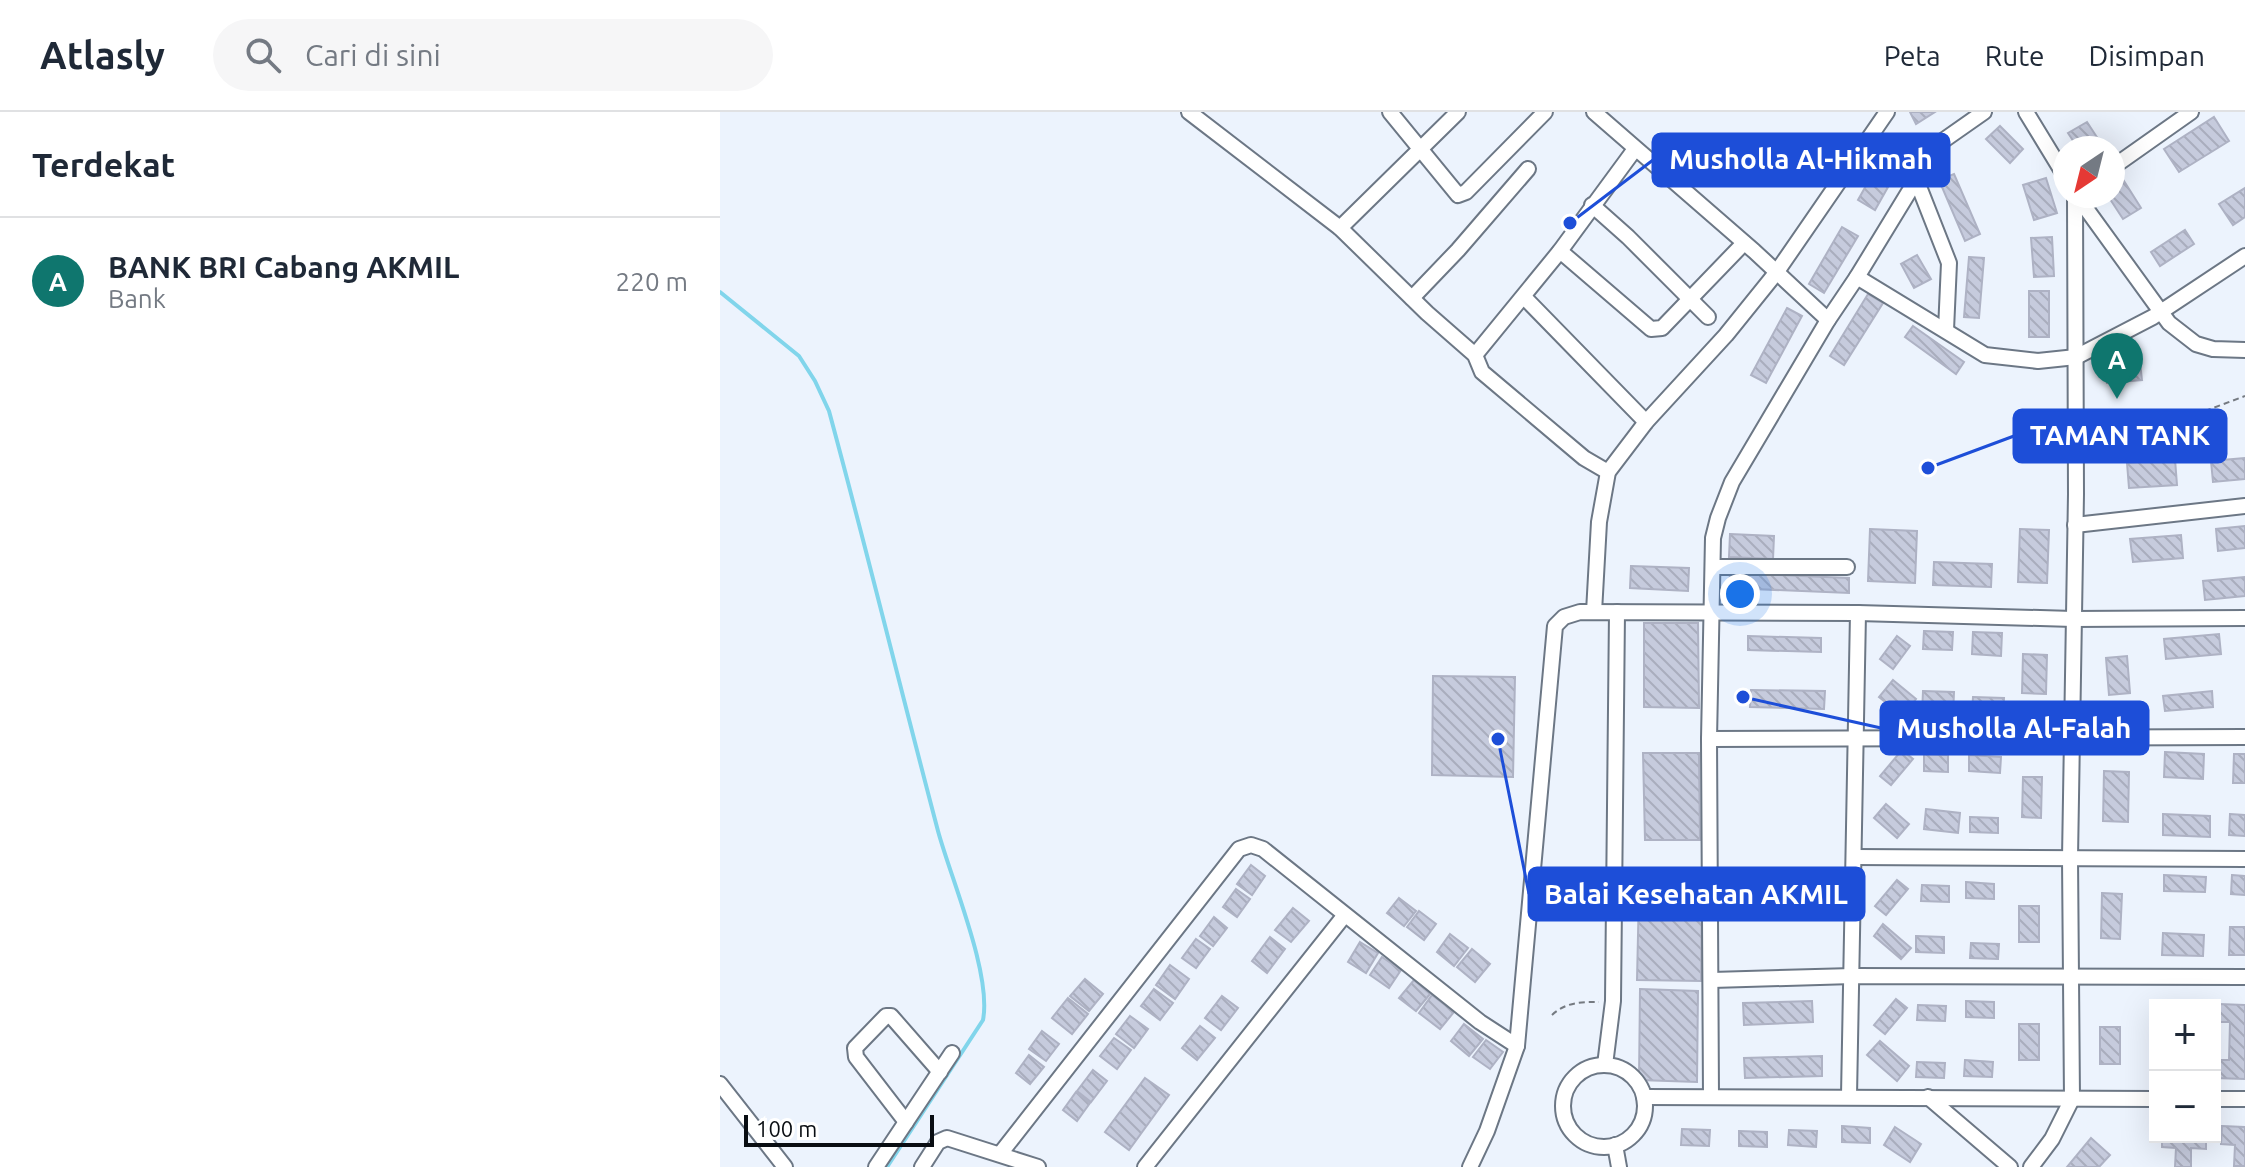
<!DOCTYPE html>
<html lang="id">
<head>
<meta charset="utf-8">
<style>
	body { margin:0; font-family:Ubuntu,sans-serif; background:#f6f6f7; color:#1f2937 }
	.controls { position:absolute; right:24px; bottom:24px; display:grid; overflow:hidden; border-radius:0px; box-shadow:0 8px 32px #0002 }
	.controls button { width:72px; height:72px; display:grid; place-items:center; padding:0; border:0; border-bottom:2px solid #e0e1e3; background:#fff; color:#1f2937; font:40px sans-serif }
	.compass { position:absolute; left:1333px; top:24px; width:72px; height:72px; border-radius:50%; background:#fff; box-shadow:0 8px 32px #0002; rotate:215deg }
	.scale { position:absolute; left:24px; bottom:20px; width:190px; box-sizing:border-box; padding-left:8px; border:4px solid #090d12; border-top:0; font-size:22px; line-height:28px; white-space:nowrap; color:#090d12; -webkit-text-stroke:6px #fff; paint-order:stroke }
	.you { position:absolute; left:1020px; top:482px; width:28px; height:28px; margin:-20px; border:6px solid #fff; border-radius:50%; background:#1a73e8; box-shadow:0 0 0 12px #1a73e833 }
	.badge { display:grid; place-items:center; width:52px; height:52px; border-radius:50%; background:#0f766e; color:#fff; font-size:26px; font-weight:700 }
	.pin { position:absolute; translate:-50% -66px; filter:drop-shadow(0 2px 4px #0008) }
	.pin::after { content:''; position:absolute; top:42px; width:28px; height:24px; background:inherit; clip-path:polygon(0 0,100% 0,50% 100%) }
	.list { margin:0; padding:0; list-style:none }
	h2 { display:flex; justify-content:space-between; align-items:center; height:104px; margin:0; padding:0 32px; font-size:34px }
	h2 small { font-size:26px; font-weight:400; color:#747a83 }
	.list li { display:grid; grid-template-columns:52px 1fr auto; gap:24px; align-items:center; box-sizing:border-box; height:128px; padding:0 32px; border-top:2px solid #e0e1e3 }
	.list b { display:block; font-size:30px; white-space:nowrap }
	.list p { margin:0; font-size:26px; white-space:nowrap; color:#747a83 }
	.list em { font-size:26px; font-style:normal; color:#747a83 }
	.icon { flex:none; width:44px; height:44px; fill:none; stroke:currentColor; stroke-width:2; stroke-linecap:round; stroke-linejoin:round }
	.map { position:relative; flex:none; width:1525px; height:1055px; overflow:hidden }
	header { display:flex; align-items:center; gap:48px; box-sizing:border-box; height:112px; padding:0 40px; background:#fff; border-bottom:2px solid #e0e1e3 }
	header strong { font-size:38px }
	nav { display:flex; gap:44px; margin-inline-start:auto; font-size:28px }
	.search { width:560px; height:72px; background:#f6f6f7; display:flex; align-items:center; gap:20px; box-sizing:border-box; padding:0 28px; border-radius:44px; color:#747a83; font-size:30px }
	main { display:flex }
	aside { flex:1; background:#fff }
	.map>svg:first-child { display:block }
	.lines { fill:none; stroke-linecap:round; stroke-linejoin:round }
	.stream { stroke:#81d5eb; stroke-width:4 }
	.building { fill:url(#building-back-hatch); stroke:#aeb2c4; stroke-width:2 }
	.street-casing { stroke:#6c7785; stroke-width:18 }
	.path { stroke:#757a81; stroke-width:2; stroke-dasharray:6 4; stroke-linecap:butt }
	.street { stroke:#fff; stroke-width:14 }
	.leader { fill:none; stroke:#1d4ed8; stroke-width:3 }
	.callout-dot { fill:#1d4ed8; stroke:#fff; stroke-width:3 }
	.callout { fill:#1d4ed8; stroke:#1d4ed8; stroke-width:3 }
	.callout-label { font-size:28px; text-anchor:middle; font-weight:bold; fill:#fff }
</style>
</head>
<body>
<header>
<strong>Atlasly</strong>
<div class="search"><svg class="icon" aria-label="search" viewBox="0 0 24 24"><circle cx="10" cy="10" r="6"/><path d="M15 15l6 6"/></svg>Cari di sini</div>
<nav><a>Peta</a><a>Rute</a><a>Disimpan</a></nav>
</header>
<main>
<aside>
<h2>Terdekat<small></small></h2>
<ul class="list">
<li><span class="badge">A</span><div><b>BANK BRI Cabang AKMIL</b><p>Bank</p></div><em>220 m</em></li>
</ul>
</aside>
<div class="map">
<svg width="1525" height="1055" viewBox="0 0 1525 1055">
	<defs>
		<pattern id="building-back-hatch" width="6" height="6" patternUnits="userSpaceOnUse" patternTransform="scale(2)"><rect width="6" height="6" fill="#c6cbdd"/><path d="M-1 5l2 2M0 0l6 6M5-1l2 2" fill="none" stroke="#a9adbd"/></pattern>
	</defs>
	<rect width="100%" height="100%" fill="#ecf3fd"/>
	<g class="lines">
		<path class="stream" d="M0 180 79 244 95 269 109 299C147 439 181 579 218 719 231 767 272 862 263 908L167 1055"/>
	</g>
	<g class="building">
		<polygon points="1190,0 1215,0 1196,12"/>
		<polygon points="1494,5 1509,29 1459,60 1444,37"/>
		<polygon points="1367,10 1384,36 1358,36 1348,21"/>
		<polygon points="1280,14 1303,37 1290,51 1266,27"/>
		<polygon points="1173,26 1190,36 1155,98 1138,88"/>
		<polygon points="1234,62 1260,122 1245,129 1219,68"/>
		<polygon points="1326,66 1337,101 1314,108 1303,73"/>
		<polygon points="1404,69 1421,96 1403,107 1388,84 1393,84 1393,76"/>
		<polygon points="1525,76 1525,105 1513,113 1499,92"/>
		<polygon points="1122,115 1138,124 1104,181 1089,172"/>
		<polygon points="1465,118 1474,132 1440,154 1431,140"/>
		<polygon points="1332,125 1334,164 1314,165 1311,126"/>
		<polygon points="1197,143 1211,167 1194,176 1181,152"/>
		<polygon points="1249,145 1264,146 1259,206 1244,205"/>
		<rect x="1309" y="179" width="20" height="46"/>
		<polygon points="1148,182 1163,191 1124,253 1110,244"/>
		<polygon points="1067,196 1082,204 1046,271 1031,263"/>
		<polygon points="1193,214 1244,250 1236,262 1185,225"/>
		<polygon points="1420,250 1422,268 1387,271 1385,253"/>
		<polygon points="1525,346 1525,367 1493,370 1491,349"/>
		<polygon points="1455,347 1457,373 1409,376 1407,351"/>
		<polygon points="1525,414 1525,436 1498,439 1496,417"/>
		<polygon points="1150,417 1197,419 1195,471 1148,469"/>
		<polygon points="1300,417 1329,418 1327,471 1298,470"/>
		<polygon points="1010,422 1054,424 1053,447 1009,445"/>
		<polygon points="1461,423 1463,446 1413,450 1410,427"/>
		<polygon points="1214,450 1272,452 1271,475 1213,473"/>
		<polygon points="911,454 969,456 968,479 910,476"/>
		<polygon points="1010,461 1129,466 1129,481 1009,476"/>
		<polygon points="1525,465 1525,484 1485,488 1483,469"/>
		<polygon points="924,511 978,511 979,596 924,595"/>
		<polygon points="1204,519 1233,520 1232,538 1203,537"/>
		<polygon points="1253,520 1282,521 1281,544 1252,542"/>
		<polygon points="1499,522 1501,542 1446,547 1444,527"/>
		<polygon points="1028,524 1101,526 1101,540 1028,538"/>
		<polygon points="1177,524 1190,534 1173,557 1160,547"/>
		<polygon points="1303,542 1327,543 1326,582 1302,581"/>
		<polygon points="1407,544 1410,581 1389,583 1386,546"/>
		<polygon points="713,564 795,565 793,665 712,663"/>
		<polygon points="1173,568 1196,587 1183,604 1159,585"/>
		<polygon points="1031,578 1105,579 1104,597 1030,595"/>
		<polygon points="1203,579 1234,580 1233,604 1202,603"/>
		<polygon points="1492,579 1493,595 1445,599 1443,584"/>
		<polygon points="1253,585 1284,586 1283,602 1252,601"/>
		<polygon points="1182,638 1193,647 1171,673 1160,664"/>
		<polygon points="1445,640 1484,642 1483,667 1444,665"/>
		<polygon points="923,641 979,641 980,728 925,728"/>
		<polygon points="1204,642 1228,643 1228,660 1204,659"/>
		<polygon points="1514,642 1525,642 1525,671 1513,671"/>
		<polygon points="1249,643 1281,645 1280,661 1249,659"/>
		<polygon points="1384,659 1409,660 1408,710 1383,709"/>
		<polygon points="1303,665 1322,665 1321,706 1302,705"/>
		<polygon points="1166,692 1189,712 1177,726 1154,706"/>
		<polygon points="1206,697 1240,701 1238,721 1204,717"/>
		<polygon points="1443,702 1490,704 1490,725 1443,723"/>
		<polygon points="1510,702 1525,703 1525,724 1509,723"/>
		<polygon points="1250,705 1278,706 1278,721 1250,720"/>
		<polygon points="531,753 545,764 532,783 517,772"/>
		<polygon points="1444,763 1486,765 1485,780 1444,779"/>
		<polygon points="1512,763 1525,764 1525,783 1511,782"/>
		<polygon points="1177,768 1188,777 1166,803 1155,794"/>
		<polygon points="1246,770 1274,772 1274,787 1246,786"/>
		<polygon points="1202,773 1229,774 1229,790 1201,789"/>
		<polygon points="516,777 530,787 517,805 503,795"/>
		<polygon points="919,779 982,780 981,869 917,868"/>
		<polygon points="1382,781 1402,782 1400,827 1381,826"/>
		<polygon points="679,786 696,799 684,814 667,801"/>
		<rect x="1299" y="794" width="20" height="36"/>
		<polygon points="573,796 589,809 571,830 555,818"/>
		<polygon points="699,799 716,812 704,828 687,815"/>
		<polygon points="494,805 507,816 493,834 480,824"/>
		<polygon points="1163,812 1191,836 1181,847 1154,824"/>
		<polygon points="1510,815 1525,815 1525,843 1509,843"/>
		<polygon points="1443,821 1484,823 1483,844 1442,843"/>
		<polygon points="730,822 748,836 734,854 717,840"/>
		<polygon points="1196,824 1224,825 1224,841 1196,840"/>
		<polygon points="550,825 565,837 547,861 532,849"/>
		<polygon points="476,827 490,837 476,856 462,846"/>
		<polygon points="640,830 658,841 646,861 628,850"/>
		<polygon points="1251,831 1279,832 1278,847 1250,846"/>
		<polygon points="752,837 770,852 755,870 737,855"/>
		<polygon points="662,845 681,858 669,876 650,863"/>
		<polygon points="450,853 469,867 455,887 436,873"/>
		<polygon points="365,867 383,882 369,899 350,884"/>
		<polygon points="694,868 710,882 696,899 679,886"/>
		<polygon points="434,877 453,891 440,908 421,894"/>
		<polygon points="920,877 978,879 977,970 919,968"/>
		<polygon points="712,883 734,900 720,917 699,901"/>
		<polygon points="502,884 518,896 501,918 485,906"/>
		<polygon points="348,886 368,902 352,922 332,906"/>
		<polygon points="1176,887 1187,896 1165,922 1154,913"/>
		<polygon points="1092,889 1093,910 1024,913 1023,891"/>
		<polygon points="1246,889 1274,890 1274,906 1246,905"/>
		<polygon points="1499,892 1525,893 1525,967 1495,966 1496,948 1509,948 1510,910 1498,910"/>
		<polygon points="1198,893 1226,894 1225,909 1197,908"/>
		<polygon points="410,904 428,917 414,936 396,922"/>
		<polygon points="744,912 763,927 749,944 731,929"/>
		<rect x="1299" y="912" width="20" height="36"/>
		<polygon points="480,914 495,926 477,948 462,936"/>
		<rect x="1380" y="915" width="20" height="37"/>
		<polygon points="322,919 339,932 326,949 309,937"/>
		<polygon points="394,926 411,938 397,957 380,944"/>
		<polygon points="766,928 783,940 770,957 753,945"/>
		<polygon points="1160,929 1189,954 1177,969 1147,943"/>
		<polygon points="309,943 324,955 310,972 296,961"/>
		<polygon points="1102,944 1102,964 1025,966 1024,946"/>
		<polygon points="1245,948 1273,950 1272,965 1244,964"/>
		<polygon points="1197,950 1225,951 1224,966 1196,965"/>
		<polygon points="373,958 387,969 371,990 357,979"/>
		<polygon points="425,966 449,983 409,1038 385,1020"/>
		<polygon points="356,980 370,991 357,1009 343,998"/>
		<polygon points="1122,1014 1150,1016 1150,1031 1122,1030"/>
		<polygon points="1502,1014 1525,1015 1525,1054 1514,1054 1515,1033 1501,1032"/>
		<polygon points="1175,1015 1201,1032 1190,1050 1164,1033"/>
		<polygon points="962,1017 990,1018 989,1034 961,1033"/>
		<polygon points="1069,1018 1097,1019 1096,1035 1068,1033"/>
		<polygon points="1019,1019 1047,1020 1047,1035 1019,1034"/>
		<polygon points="1442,1025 1486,1025 1486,1037 1471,1036 1471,1055 1455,1055 1456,1036 1442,1035"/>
		<polygon points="1371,1026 1390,1043 1379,1055 1347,1055"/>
	</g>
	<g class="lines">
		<defs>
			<g id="street">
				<polyline points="469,0 620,116 707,201 755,243 762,260 864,346 888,360"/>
				<polyline points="670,0 738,83 746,80 825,0"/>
				<polyline points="874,0 1034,139 1108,208 1012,370 998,406 993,426 989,627 991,984"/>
				<polyline points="1306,0 1345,64"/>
				<polyline points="1393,55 1471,0"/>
				<polyline points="1196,67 1229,151 1226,218"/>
				<polyline points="1357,84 1449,211 1476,232 1493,237 1525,238"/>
				<polyline points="872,93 908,125 988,205"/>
				<polyline points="620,116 738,0"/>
				<polyline points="840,139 931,217 942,216 1024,131"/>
				<polyline points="1137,165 1265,243 1318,249 1356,245 1433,205 1525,144"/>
				<polyline points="804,185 926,310"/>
				<polyline points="692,186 738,138 808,57"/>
				<polyline points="1108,208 1137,165 1212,42 1224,28 1264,0"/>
				<polyline points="755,243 840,139 915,37"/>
				<polyline points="1355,413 1525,394"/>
				<polyline points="993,455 1127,455"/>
				<polyline points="874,500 879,410 888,360 926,310 1006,223 1056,161 1167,0"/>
				<polyline points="989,627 1525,625"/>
				<polyline points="1134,745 1525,747"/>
				<polyline points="992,868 1133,864 1525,865"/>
				<polyline points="885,953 893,889 897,500"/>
				<circle cx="884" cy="994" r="41"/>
				<polyline points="0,972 65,1055"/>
				<polyline points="1129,984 1138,501"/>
				<polyline points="924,985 1435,987"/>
				<polyline points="1208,985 1290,1055"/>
				<polyline points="1495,987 1525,987"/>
				<polyline points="186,1010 136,945 135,936 166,904 171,904 220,960"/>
				<polyline points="895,1033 899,1055"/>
				<polyline points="280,1042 519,737 531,733 543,737 760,910 797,934"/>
				<polyline points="156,1055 232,941"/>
				<polyline points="202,1055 218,1030 227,1026 318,1055"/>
				<polyline points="425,1055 624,804"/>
				<polyline points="750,1055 767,1019 797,934 835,514 844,505 860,500 1138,501 1353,507 1525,506"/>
				<polyline points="1311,1055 1332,1027 1352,987 1350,746 1356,382 1355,84"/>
			</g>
		</defs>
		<use href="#street" class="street-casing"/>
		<g class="path">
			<polyline points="1485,299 1525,284"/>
			<path d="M832 903C846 890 861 890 879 890"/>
		</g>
		<use href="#street" class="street"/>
	</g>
	<path class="leader" d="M850 111L933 48M1208 356L1294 324M1023 585L1161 616M778 627L809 782"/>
	<g class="callout-dot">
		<circle cx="850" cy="111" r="8"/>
		<circle cx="1208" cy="356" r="8"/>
		<circle cx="1023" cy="585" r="8"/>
		<circle cx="778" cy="627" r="8"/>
	</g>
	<g class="callout">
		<rect x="933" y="22" width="296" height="52" rx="8"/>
		<rect x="1294" y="298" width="212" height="52" rx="8"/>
		<rect x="1161" y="590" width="267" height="52" rx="8"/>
		<rect x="809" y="756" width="335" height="52" rx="8"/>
	</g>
	<g class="callout-label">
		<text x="1081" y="57">Musholla Al-Hikmah</text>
		<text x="1400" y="333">TAMAN TANK</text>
		<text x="1294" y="626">Musholla Al-Falah</text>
		<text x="976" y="792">Balai Kesehatan AKMIL</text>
	</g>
</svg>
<div class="controls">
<button>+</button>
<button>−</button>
</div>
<svg class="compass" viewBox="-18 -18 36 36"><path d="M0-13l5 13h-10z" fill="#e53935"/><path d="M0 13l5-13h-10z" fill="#747a83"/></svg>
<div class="scale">100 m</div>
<div class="you"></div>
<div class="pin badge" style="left:1397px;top:287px">A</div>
</div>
</main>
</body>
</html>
